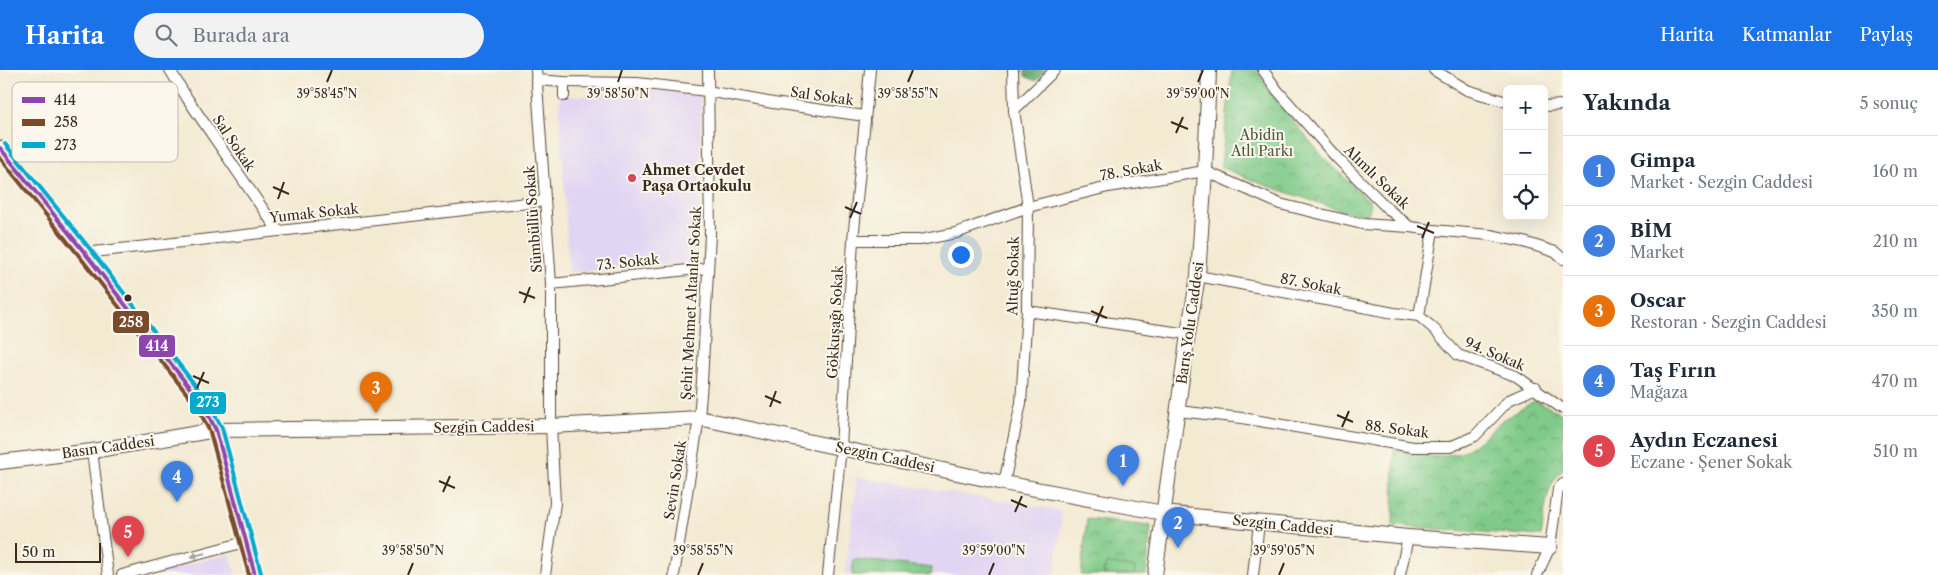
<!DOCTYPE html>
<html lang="tr">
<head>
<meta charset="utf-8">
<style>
	body { margin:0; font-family:"Libre Caslon Text",serif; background:#f2f2f3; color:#1f2937 }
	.controls { position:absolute; right:15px; top:15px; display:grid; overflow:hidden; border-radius:8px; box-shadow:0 5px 20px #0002 }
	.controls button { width:45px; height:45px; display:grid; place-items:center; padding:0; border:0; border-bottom:1px solid #e0e1e3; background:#fff; color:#1f2937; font:25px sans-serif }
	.scale { position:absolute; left:15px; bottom:12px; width:86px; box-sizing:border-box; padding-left:5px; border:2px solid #3b2a1e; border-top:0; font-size:14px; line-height:18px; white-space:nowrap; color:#3b2a1e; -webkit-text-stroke:4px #fbf7ec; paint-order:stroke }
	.you { position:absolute; left:960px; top:184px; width:18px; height:18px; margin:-12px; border:4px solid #fff; border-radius:50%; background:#1a73e8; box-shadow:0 0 0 8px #1a73e833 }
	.badge { display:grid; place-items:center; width:32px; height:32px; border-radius:50%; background:#1a73e8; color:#fff; font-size:16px; font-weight:700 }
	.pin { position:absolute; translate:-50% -41px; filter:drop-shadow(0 1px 2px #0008) }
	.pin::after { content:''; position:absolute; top:26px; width:18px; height:15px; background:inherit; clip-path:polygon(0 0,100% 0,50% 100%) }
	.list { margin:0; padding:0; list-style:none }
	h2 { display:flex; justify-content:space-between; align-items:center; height:65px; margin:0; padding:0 20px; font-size:21px }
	h2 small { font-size:16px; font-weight:400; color:#747a83 }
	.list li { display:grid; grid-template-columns:32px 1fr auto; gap:15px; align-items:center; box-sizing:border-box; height:70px; padding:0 20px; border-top:1px solid #e0e1e3 }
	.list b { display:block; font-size:19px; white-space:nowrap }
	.list p { margin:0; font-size:16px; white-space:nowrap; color:#747a83 }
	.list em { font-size:16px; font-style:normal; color:#747a83 }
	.icon { flex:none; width:28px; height:28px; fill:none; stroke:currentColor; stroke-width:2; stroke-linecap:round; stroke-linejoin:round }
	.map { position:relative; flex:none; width:1563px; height:505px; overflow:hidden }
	header { display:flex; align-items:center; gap:30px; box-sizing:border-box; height:70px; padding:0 25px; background:#1a73e8; color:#fff }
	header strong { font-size:24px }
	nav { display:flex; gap:28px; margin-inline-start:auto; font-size:18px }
	.search { width:350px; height:45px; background:#f2f2f3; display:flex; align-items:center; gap:12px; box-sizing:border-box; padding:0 18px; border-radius:28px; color:#747a83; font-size:19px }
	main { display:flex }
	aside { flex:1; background:#fff }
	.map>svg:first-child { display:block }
	.built { fill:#e2d4f3 }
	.forest { fill:url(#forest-crowns); stroke:#516c49 }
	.park { fill:url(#park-crowns); stroke:#5d7a53 }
	.pitch { fill:#7fca88; stroke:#5d7a53 }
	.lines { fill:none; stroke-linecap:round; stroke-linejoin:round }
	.street-casing { stroke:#574739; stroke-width:12 }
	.secondary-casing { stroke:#574739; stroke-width:16 }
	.street { stroke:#fff; stroke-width:10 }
	.secondary { stroke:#fff; stroke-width:14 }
	.bus-1-casing { stroke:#fbf7ec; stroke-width:8 }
	.bus-2-casing { stroke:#fbf7ec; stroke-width:8 }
	.bus-3-casing { stroke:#fbf7ec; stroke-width:8 }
	.bus-1 { stroke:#8e44ad; stroke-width:4 }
	.bus-2 { stroke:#7a4b2a; stroke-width:4 }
	.bus-3 { stroke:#00a9ce; stroke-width:4 }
	.oneway { fill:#a79f9a }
	.ticks { fill:none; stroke:#3b2a1e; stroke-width:2 }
	.poi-dot { fill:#d1495b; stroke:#fbf7ec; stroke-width:2 }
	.bus-dot { fill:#3b2a1e; stroke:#fbf7ec; stroke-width:2 }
	.labels { text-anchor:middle; stroke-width:4; stroke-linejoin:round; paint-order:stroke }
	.street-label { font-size:14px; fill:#3b2a1e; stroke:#fbf7ec }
	.park-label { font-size:14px; fill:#4f5a3e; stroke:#fbf7ec }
	.poi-label { font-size:14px; font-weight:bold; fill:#3b2a1e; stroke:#fbf7ec; text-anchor:start }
	.key { fill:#fbf7ec; stroke:#c1baae; stroke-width:1 }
	.key-label { font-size:14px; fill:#3b2a1e }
	.ticks-label { font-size:12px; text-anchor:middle; fill:#3b2a1e; stroke:#fbf7ec; stroke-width:4; stroke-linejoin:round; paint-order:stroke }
	.line-badge { stroke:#fbf7ec; stroke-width:2 }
	.badge-label { font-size:14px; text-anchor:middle; font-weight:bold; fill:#fff }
</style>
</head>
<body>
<header>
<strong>Harita</strong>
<div class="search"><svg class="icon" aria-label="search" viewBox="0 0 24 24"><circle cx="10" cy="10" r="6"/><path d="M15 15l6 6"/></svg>Burada ara</div>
<nav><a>Harita</a><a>Katmanlar</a><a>Paylaş</a></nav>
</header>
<main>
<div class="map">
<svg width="1563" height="505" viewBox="0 0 1563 505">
	<defs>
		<pattern id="forest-crowns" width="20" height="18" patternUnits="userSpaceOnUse" patternTransform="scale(1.25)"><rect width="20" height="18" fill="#67ae74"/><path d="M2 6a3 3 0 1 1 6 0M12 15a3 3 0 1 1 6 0" fill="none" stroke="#568e5f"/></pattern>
		<pattern id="park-crowns" width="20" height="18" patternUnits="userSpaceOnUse" patternTransform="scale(1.25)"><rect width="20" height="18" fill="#7fca88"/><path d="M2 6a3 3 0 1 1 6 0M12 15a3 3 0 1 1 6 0" fill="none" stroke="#69a46f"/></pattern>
	</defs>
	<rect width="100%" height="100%" fill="#fbf7ec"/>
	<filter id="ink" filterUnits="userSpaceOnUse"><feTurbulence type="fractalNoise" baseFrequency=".02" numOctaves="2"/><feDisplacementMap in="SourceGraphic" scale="10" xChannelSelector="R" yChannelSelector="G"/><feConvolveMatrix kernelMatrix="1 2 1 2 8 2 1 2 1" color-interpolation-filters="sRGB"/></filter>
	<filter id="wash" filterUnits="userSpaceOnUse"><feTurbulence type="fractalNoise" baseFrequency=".0096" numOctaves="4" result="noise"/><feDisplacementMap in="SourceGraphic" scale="20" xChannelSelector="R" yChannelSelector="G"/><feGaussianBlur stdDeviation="1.12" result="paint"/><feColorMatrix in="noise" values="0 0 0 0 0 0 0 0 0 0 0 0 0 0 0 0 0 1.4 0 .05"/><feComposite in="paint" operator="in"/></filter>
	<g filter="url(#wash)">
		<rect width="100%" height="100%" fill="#f3ead2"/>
		<g class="built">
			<polygon points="631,18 701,26 698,189 689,193 569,202 559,26 590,26"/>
			<polygon points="857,407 1062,441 1055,505 845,505"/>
			<polygon points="230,484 236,505 146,505"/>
		</g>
		<polygon class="forest" points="1025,0 1047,0 1036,11 1025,6"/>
		<g class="park">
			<polygon points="1232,0 1256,0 1273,26 1323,87 1369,131 1370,137 1368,144 1352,144 1259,113 1223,98 1221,95"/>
			<path d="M1534 331 1558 341 1563 346V400C1545 415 1545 444 1541 466L1393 456 1394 379 1432 387 1461 383 1480 371 1500 352Z"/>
			<polygon points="1087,449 1151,456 1146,505 1081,505"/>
		</g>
		<g class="pitch">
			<polygon points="854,489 932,498 931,505 852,505"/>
			<polygon points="1106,493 1135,498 1134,505 1104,505"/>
		</g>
	</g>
	<g filter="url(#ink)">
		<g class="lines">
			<defs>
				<g id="street">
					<polyline points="170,0 187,28 278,161"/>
					<polyline points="536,0 551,214 551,356 555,433 545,505"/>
					<polyline points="1263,0 1277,20 1336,87 1388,139 1410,157 1433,160 1490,165 1524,172 1555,182 1563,189"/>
					<polyline points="1434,0 1467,20 1507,32"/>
					<polyline points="536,10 564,12 637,13 707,21 773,33 865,46"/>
					<polyline points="564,26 564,12"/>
					<polyline points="1544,36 1563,35"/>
					<polyline points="1014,40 1055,0"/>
					<polyline points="1433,160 1419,246 1434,259 1458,285 1516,306 1563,339"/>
					<polyline points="853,170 920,170 956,163 1028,137 1108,117 1205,101 1280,134 1362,154 1410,157"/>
					<polyline points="85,183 545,131"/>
					<polyline points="1198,206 1394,243 1419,246"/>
					<polyline points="551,214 708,198"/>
					<polyline points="1027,241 1188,264"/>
					<polyline points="1178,341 1242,348 1413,377 1450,377 1475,366 1509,330 1536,318"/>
					<polyline points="92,381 108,505"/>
					<polyline points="1004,413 1021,333 1027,241 1028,137 1014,40 1013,0"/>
					<polyline points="122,505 245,472"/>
					<polyline points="674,505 699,348 702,312 710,165 708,0"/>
					<polyline points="828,505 841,377 853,170 870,0"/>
					<polyline points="1253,505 1259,453"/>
					<polyline points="1400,505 1408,467"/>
					<polyline points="1537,505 1550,477 1558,419 1563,414"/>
				</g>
				<g id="secondary">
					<polyline points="0,78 85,183 203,335 216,360 255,505"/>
					<polyline points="0,392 92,381 216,360 551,356 699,348 1004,413 1163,443 1408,467 1550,477"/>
					<polyline points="1155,505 1188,264 1198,206 1205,101 1209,0"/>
				</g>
			</defs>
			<use href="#street" class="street-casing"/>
			<use href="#secondary" class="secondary-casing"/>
			<use href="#street" class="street"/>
			<use href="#secondary" class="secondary"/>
			<defs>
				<polyline id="bus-1" points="0,78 85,183 203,335 216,360 255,505"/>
				<polyline id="bus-2" points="0,88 80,187 198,338 210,362 249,505"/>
				<polyline id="bus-3" points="5,74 90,179 208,332 222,358 261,503"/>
			</defs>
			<use href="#bus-1" class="bus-1-casing"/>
			<use href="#bus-2" class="bus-2-casing"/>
			<use href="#bus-3" class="bus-3-casing"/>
			<use href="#bus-1" class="bus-1"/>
			<use href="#bus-2" class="bus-2"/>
			<use href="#bus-3" class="bus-3"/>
		</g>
		<defs><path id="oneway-solid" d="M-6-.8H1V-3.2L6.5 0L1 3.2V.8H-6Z" transform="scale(1.25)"/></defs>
		<use class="oneway" href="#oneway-solid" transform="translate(198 485) rotate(165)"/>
	</g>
	<path class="ticks" d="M327 12 332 0M618 12 622 0M908 12 913 0M1198 12 1203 0M1171 52 1188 59M1176 63 1183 47M273 117 289 124M278 129 284 112M845 137 861 144M850 148 857 132M1417 156 1434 163M1422 168 1429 152M519 222 535 228M524 233 530 217M1091 241 1107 248M1096 253 1103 236M193 306 209 313M197 318 204 302M765 326 781 333M770 337 776 321M1337 345 1353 352M1342 357 1349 341M439 411 455 418M443 422 450 406M1011 430 1027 437M1015 442 1022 426M408 505 413 493M698 505 703 493M989 505 994 493M1279 505 1284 493"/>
	<circle class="poi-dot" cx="632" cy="108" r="5"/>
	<circle class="bus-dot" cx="128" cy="228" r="4.5"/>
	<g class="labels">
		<g class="street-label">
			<text transform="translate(822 26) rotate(8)" y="5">Sal Sokak</text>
			<text transform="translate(234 73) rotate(56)" y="5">Sal Sokak</text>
			<text transform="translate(1131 100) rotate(-10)" y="5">78. Sokak</text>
			<text transform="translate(1377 107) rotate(44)" y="5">Alımlı Sokak</text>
			<text transform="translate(314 143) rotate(-6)" y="5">Yumak Sokak</text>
			<text transform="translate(533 149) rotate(-94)" y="5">Sümbüllü Sokak</text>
			<text transform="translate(628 192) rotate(-6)" y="5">73. Sokak</text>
			<text transform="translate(1013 206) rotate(-89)" y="5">Altuğ Sokak</text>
			<text transform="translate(1311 214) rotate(11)" y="5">87. Sokak</text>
			<text transform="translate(691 233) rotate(-87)" y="5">Şehit Mehmet Altanlar Sokak</text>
			<text transform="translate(835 252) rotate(-87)" y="5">Gökkuşağı Sokak</text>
			<text transform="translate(1190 253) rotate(-82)" y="5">Barış Yolu Caddesi</text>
			<text transform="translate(1495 284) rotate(23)" y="5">94. Sokak</text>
			<text transform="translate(484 357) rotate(-1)" y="5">Sezgin Caddesi</text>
			<text transform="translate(1397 359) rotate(7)" y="5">88. Sokak</text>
			<text transform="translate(108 377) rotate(-8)" y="5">Basın Caddesi</text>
			<text transform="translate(885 387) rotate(12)" y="5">Sezgin Caddesi</text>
			<text transform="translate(675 410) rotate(-81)" y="5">Sevin Sokak</text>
			<text transform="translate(1283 455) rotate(6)" y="5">Sezgin Caddesi</text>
		</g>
		<g class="park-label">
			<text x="1262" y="70">Abidin<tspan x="1262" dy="16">Atlı Parkı</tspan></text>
		</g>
		<g class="poi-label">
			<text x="642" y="105">Ahmet Cevdet<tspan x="642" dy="16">Paşa Ortaokulu</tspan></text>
		</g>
	</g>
	<rect x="12" y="12" width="166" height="80" rx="8" class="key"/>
	<rect x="22" y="27" width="23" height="6" fill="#8e44ad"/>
	<rect x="22" y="49" width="23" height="7" fill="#7a4b2a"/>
	<rect x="22" y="72" width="23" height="6" fill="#00a9ce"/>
	<g class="key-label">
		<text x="54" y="35">414</text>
		<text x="54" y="57">258</text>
		<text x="54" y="80">273</text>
	</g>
	<g class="ticks-label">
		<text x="327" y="28">39°58'45"N</text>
		<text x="618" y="28">39°58'50"N</text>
		<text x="908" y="28">39°58'55"N</text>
		<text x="1198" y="28">39°59'00"N</text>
		<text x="413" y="485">39°58'50"N</text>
		<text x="703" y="485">39°58'55"N</text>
		<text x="994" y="485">39°59'00"N</text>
		<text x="1284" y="485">39°59'05"N</text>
	</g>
	<g class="line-badge">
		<rect x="112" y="240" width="38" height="24" rx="5" fill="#7a4b2a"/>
		<rect x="138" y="264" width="38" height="24" rx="5" fill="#8e44ad"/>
		<rect x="189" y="321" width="38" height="24" rx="5" fill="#00a9ce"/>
	</g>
	<g class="badge-label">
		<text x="131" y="257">258</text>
		<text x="157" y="281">414</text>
		<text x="208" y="337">273</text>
	</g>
</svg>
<div class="controls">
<button>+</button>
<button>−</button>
<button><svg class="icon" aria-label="locate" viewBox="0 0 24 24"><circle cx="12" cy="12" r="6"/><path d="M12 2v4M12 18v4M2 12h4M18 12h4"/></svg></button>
</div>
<div class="scale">50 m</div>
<div class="you"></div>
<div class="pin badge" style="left:1123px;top:416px;background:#3f7fe0">1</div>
<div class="pin badge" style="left:1178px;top:478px;background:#3f7fe0">2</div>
<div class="pin badge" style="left:376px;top:343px;background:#e8710a">3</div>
<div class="pin badge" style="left:177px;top:432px;background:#3f7fe0">4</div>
<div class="pin badge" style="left:128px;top:487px;background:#e0444e">5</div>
</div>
<aside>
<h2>Yakında<small>5 sonuç</small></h2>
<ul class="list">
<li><span class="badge" style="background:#3f7fe0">1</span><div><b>Gimpa</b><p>Market · Sezgin Caddesi</p></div><em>160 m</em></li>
<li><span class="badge" style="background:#3f7fe0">2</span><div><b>BİM</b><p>Market</p></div><em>210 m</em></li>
<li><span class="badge" style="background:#e8710a">3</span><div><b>Oscar</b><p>Restoran · Sezgin Caddesi</p></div><em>350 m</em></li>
<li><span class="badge" style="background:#3f7fe0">4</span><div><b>Taş Fırın</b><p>Mağaza</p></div><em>470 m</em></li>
<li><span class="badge" style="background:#e0444e">5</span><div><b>Aydın Eczanesi</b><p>Eczane · Şener Sokak</p></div><em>510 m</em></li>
</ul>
</aside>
</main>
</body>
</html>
